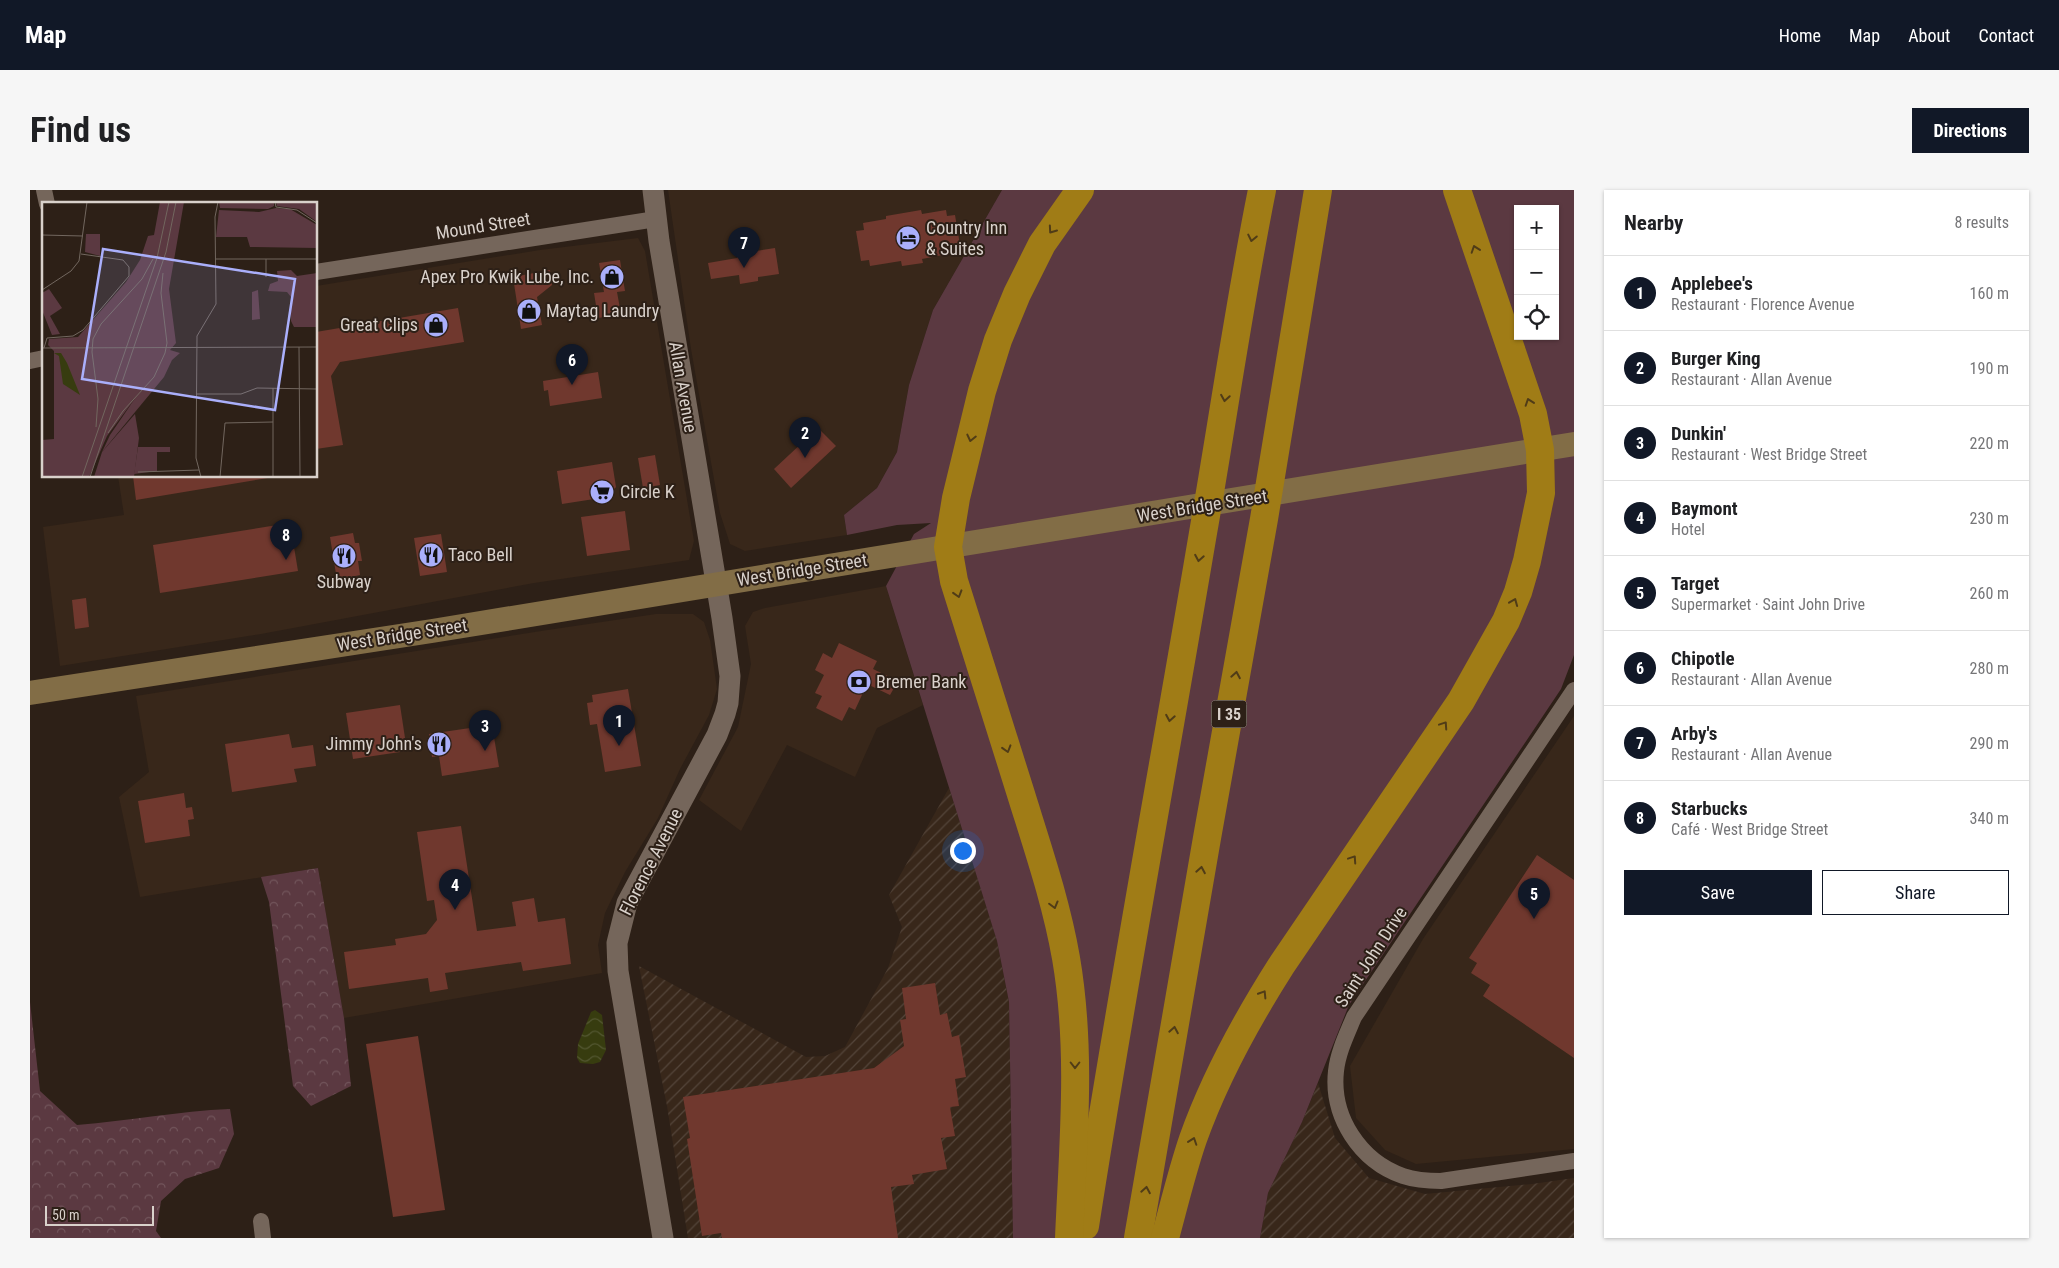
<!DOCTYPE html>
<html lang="en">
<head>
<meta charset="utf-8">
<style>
	body { margin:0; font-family:"Roboto Condensed",sans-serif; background:#f6f6f6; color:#202124 }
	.controls { position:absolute; right:15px; top:15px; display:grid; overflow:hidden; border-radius:0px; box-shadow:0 1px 4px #0004 }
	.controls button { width:45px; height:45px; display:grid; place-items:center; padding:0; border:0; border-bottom:1px solid #e0e0e0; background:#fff; color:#202124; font:25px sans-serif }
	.scale { position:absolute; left:15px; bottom:12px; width:109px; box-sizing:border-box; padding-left:5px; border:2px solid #d9d1cb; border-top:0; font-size:14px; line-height:18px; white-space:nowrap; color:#d9d1cb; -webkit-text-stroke:4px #2d2017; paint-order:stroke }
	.you { position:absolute; left:932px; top:660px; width:18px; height:18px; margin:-12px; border:4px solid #fff; border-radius:50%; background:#1a73e8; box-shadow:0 0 0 8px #1a73e833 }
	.badge { display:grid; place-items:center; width:32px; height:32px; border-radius:50%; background:#111827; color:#fff; font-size:16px; font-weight:700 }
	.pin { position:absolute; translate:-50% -41px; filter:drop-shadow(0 1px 2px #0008) }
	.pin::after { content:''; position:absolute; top:26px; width:18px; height:15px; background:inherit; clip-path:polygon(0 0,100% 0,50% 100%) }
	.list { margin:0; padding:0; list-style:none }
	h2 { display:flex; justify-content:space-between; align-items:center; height:65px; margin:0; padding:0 20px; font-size:21px }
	h2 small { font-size:16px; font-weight:400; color:#757577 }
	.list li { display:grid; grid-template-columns:32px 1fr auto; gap:15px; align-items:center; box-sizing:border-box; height:75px; padding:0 20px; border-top:1px solid #e0e0e0 }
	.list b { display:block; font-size:19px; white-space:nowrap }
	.list p { margin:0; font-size:16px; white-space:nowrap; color:#757577 }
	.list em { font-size:16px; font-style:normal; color:#757577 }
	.actions { display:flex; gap:10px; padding:15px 20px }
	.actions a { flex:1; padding:11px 0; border:1px solid #111827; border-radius:0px; text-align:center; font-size:18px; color:#111827 }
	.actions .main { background:#111827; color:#fff }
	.icon { flex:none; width:28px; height:28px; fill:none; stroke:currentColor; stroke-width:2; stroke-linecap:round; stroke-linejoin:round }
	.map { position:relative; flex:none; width:1544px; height:1048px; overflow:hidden; border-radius:0px }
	header { display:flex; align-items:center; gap:30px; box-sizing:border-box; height:70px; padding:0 25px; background:#111827; color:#fff }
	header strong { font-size:24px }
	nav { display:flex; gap:28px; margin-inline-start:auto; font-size:18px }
	.intro { display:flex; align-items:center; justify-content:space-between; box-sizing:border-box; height:120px; padding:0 30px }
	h1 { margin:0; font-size:35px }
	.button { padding:12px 22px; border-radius:0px; background:#111827; color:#fff; font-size:18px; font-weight:700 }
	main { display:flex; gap:30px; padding:0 30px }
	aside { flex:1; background:#fff; border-radius:0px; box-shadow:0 1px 4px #0004 }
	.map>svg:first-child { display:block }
	.built { fill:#38271a }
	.industrial { fill:url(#industrial-furrows) }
	.grass { fill:#5b3941; fill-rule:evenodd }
	.forest { fill:url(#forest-crowns) }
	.water { fill:url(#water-waves) }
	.building { fill:#70382e }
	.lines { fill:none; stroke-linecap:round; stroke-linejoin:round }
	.minor { stroke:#75665b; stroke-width:16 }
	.tertiary { stroke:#75665b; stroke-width:21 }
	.secondary { stroke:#826d46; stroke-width:24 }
	.motorway { stroke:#a07c16; stroke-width:28 }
	.oneway { stroke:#503c17 }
	.labels { text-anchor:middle; stroke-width:4; stroke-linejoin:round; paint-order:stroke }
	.shield { fill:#2d2017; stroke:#a59c95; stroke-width:1 }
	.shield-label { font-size:16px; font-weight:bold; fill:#d9d1cb }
	.street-label { font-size:18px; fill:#d9d1cb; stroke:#2d2017 }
	.poi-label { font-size:18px; fill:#d9d1cb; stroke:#2d2017; text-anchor:start }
	.inset-road { fill:none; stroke:#72675f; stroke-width:1 }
	.view { fill:#aaaffb; fill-opacity:0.15; stroke:#aaaffb; stroke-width:2.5 }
	.inset-edge { fill:none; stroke:#d9d1cb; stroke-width:2.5 }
</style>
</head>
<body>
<header>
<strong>Map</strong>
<nav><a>Home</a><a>Map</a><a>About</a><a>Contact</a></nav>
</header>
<div class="intro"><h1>Find us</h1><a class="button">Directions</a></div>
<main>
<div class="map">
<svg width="1544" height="1048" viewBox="0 0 1544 1048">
	<defs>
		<pattern id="industrial-furrows" width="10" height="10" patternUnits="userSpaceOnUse" patternTransform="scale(1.25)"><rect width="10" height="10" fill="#38271a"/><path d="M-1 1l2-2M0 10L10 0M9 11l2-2" fill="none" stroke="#54453a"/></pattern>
		<pattern id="forest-crowns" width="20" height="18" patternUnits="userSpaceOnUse" patternTransform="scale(1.25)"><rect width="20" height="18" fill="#5b3941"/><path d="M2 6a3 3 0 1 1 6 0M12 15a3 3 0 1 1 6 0" fill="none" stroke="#72555b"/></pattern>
		<pattern id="water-waves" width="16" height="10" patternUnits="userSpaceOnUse" patternTransform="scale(1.25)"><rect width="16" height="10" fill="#373c0f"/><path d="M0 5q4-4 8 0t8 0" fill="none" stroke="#535731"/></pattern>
	</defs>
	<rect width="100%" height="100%" fill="#2d2017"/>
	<g class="built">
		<polygon points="638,0 972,0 903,120 879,195 867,262 847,298 814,325 817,345 715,361 700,354 690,323 661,159"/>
		<polygon points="608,48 615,61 664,351 659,370 504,393 231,444 30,476 13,337 94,325 88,286 286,286 286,96 510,60"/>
		<polygon points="856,396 893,515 847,538 825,587 757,555 711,641 669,610 708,537 721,474 715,436 723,422 735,418"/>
		<polygon points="626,424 663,424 674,432 680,450 687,499 679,525 650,579 628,628 595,682 575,723 568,755 572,783 314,828 288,678 110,707 89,607 119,582 106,506 511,441"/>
		<polygon points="1544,526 1544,959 1386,974 1355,960 1326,928 1320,876 1393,749"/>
	</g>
	<g class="industrial">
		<polygon points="919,598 967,751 979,812 983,1048 658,1048 637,916 609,776 776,867 795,866 815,857 858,778 872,737 859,705"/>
		<polygon points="1288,893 1305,948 1339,988 1395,1004 1502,994 1544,988 1544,1048 1230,1048 1238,1003 1272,932"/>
	</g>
	<path class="grass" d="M972 0H1544V465L1531 499 1319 815 1272 932 1238 1003 1230 1048H983L979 812 967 751 856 396 884 344 901 333 867 335 817 345 814 325 847 298 867 262 879 195 903 120ZM1488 19H1525V146H1488Z"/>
	<g class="forest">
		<polygon points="288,678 314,828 321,896 281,916 263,896 239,712 231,687"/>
		<path d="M0 812 10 901 47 935C98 931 149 921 200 919L204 944 189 978 155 989 131 1011 126 1041 131 1048H0Z"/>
	</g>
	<polygon class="water" points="565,820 572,825 576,860 570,872 563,874 550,873 547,868 548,854 561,822"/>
	<g class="building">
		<polygon points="891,20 892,24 916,20 917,26 925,25 930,55 922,56 923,63 892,69 893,73 872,76 871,71 840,76 839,70 831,71 826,41 834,40 833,33 856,29 856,26"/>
		<polygon points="745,58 749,84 728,87 728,91 710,94 709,85 681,89 678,73 707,68 707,64"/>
		<polygon points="590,70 595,101 587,102 591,124 568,128 564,103 574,102 569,73"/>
		<polygon points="520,80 522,95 507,107 512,135 491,139 483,87"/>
		<polygon points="428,118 434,152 310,172 301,186 313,255 286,259 286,142"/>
		<polygon points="568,182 572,208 520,216 518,200 514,201 513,191"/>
		<polygon points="788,238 806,256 761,298 744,279"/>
		<polygon points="625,265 630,295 613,298 608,268"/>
		<polygon points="582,272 586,297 577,307 532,314 527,281"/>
		<polygon points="103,286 244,286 244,287 106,310"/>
		<polygon points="595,321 600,360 557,366 551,327"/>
		<polygon points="260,333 268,381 130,403 123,355"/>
		<polygon points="323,343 325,353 329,353 332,371 328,371 330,385 307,390 300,347"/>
		<polygon points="411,344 417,382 390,386 384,348"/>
		<polygon points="56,408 59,437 45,439 42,410"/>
		<polygon points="809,453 847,471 843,479 868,491 860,505 837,494 825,520 819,517 812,531 786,518 792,506 785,503 794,485 785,480 793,463 802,468"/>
		<polygon points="598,499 611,576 575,582 567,534 560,535 557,513 563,512 562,505"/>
		<polygon points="370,515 377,561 323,569 316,523"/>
		<polygon points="447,537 448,544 463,541 469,577 412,586 409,566 402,567 399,544"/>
		<polygon points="259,544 262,558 283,555 286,576 264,579 267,592 202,602 195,554"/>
		<polygon points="154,603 156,618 162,617 164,629 158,630 160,646 115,653 108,611"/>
		<polygon points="431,636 447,741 486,736 482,712 504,708 508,732 535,728 541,774 493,781 491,772 415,783 418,799 400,802 398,788 319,799 314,762 366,755 365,749 396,744 407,730 404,710 397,711 387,642"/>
		<polygon points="1507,665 1544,690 1544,868 1453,806 1460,795 1441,783 1447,773 1439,768"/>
		<polygon points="905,793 910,825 917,823 922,847 929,845 936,887 925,889 929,916 920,917 925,946 911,948 917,979 882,985 884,994 861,997 868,1048 692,1048 691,1043 672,1046 657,949 660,948 653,907 844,878 874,856 870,830 876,829 872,798"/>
		<polygon points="388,846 415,1020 363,1027 336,854"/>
	</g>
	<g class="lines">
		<g class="minor">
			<polyline points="14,0 17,14"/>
			<polyline points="286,82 626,29"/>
			<polyline points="0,171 14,168"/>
			<path d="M1544 500 1324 827C1317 844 1308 862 1306 881 1301 927 1330 971 1373 986 1385 990 1398 991 1411 991L1544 971"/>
			<polyline points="231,1031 233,1048"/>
		</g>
		<polyline class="tertiary" points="623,0 629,51 692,428 700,486 698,513 695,524 687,545 597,713 587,753 588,781 633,1048"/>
		<polyline class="secondary" points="0,503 402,441 1544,254"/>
		<g class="motorway">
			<path d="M1055 1036C1091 804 1134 574 1173 343 1193 229 1209 114 1232 0"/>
			<path d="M1039 1048C1043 955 1052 861 1036 768 1026 711 1007 656 990 601 968 531 946 461 924 391L918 357 926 308 952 201 968 150 987 104 1012 54 1050 0"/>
			<polyline points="1108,1048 1177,648 1234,329 1288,0"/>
			<path d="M1135 1048C1144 1015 1152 981 1163 949 1185 887 1216 831 1251 776L1431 511 1476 431 1488 402 1497 371 1511 303 1510 260 1503 224 1427 0"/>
		</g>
	</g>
	<defs><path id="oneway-chevron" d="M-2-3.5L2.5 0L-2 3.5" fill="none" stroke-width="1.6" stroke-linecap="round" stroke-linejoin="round" transform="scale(1.25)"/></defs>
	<g class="oneway">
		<use href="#oneway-chevron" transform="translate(1022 40) rotate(125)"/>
		<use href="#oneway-chevron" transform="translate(1222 48) rotate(102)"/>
		<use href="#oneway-chevron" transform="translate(1445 59) rotate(-109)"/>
		<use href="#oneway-chevron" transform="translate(1195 208) rotate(99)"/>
		<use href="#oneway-chevron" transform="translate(1499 212) rotate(-109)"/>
		<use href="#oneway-chevron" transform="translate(941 248) rotate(103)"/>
		<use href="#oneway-chevron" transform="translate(1169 368) rotate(100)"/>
		<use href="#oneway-chevron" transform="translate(928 404) rotate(73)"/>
		<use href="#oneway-chevron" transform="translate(1484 412) rotate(-68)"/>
		<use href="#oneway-chevron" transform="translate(1206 485) rotate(-80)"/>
		<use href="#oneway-chevron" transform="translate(1140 528) rotate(100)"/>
		<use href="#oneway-chevron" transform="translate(1414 535) rotate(-56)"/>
		<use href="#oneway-chevron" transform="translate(977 559) rotate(73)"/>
		<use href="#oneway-chevron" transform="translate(1323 669) rotate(-56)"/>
		<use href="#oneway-chevron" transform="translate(1171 680) rotate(-80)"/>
		<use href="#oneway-chevron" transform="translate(1024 715) rotate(75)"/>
		<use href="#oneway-chevron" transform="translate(1233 804) rotate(-58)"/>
		<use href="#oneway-chevron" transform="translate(1144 840) rotate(-80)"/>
		<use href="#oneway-chevron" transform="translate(1045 875) rotate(90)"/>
		<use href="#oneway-chevron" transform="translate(1163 951) rotate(-71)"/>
		<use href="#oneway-chevron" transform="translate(1116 1000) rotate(-80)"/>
	</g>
	<defs>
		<symbol id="hotel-disc" viewBox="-11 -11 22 22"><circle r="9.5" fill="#aaaffb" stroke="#2d2017"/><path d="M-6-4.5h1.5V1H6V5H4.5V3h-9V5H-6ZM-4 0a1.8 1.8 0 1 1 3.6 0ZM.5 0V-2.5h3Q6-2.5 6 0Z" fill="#111"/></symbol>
		<symbol id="shop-disc" viewBox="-11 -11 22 22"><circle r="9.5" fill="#aaaffb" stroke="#2d2017"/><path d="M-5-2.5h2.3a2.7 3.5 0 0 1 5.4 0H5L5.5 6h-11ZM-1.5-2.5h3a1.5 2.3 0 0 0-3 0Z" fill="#111"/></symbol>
		<symbol id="supermarket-disc" viewBox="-11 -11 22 22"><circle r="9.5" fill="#aaaffb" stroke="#2d2017"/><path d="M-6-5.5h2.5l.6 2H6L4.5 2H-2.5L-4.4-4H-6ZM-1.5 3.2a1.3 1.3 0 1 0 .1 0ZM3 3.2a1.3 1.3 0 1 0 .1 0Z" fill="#111"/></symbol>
		<symbol id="restaurant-disc" viewBox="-11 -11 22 22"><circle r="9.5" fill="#aaaffb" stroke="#2d2017"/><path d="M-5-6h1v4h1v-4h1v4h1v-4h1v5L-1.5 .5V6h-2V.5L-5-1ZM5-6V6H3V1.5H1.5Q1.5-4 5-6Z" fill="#111"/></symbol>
		<symbol id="bank-disc" viewBox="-11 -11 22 22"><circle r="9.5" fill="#aaaffb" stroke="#2d2017"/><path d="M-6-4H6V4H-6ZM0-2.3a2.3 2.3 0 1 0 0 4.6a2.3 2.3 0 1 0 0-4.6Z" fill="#111"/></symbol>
	</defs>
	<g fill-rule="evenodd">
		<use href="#hotel-disc" x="864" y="34" width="28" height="28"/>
		<use href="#shop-disc" x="568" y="73" width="28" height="28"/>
		<use href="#shop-disc" x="485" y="107" width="28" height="28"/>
		<use href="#shop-disc" x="392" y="121" width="28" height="28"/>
		<use href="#supermarket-disc" x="558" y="288" width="28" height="28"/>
		<use href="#restaurant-disc" x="387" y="351" width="28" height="28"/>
		<use href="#restaurant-disc" x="300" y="352" width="28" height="28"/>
		<use href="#bank-disc" x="815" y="478" width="28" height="28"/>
		<use href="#restaurant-disc" x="395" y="540" width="28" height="28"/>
	</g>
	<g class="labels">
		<rect class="shield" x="1181.5" y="510.5" width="35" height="27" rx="4"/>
		<g class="shield-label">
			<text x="1199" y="530">I 35</text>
		</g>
		<g class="street-label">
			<text transform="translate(453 36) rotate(-9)" y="6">Mound Street</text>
			<text transform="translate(653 197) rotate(80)" y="6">Allan Avenue</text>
			<text transform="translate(1172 316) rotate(-9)" y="6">West Bridge Street</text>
			<text transform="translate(772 380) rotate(-9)" y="6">West Bridge Street</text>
			<text transform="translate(372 445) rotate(-9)" y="6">West Bridge Street</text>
			<text transform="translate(621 672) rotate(-63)" y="6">Florence Avenue</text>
			<text transform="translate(1341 767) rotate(-57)" y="6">Saint John Drive</text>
		</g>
		<g class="poi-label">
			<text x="896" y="44">Country Inn<tspan x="896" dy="21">&amp; Suites</tspan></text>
			<text x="564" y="93" text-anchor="end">Apex Pro Kwik Lube, Inc.</text>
			<text x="516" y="127">Maytag Laundry</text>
			<text x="388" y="141" text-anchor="end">Great Clips</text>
			<text x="590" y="308">Circle K</text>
			<text x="418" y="371">Taco Bell</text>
			<text x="314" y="398" text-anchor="middle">Subway</text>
			<text x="846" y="498">Bremer Bank</text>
			<text x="392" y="560" text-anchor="end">Jimmy John's</text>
		</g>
	</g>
	<g transform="translate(12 12)">
		<rect width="275" height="275" fill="#2d2017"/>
		<path d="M118 0H142L127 87 134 141 128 148 138 151 130 158 122 175 60 250 68 233 94 195 65 234 47 275H0V238L12 237V149L6 143 7 137 36 135 84 80 98 58 106 34 112 33ZM44 32H58V54L43 50ZM7 87 20 106 8 114 18 132 10 133 0 108V91ZM96 245H128V250H115V269L92 272Z" fill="#5b3941"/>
		<path d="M249 68 255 74 275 71V125H252L249 119V95L245 90 226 89 228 82 236 79 235 69ZM216 88 218 117 210 118V90Z" fill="#5b3941"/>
		<path d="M177 0H232V4L226 7 178 6ZM234 0H275V20L257 7 235 4ZM234 6 248 7 275 23V46L208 45 205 35H174L177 8 217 10ZM93 212 97 236 92 275H52L60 250Z" fill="#5b3941"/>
		<path d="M12 151H19L25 161 38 193 21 182 17 154Z" fill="#373c0f"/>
		<path class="inset-road" d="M233 0 234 5 255 8 275 21M0 33 41 34M174 57H275M224 75V57M0 88 29 69 37 59 45 0M257 145 258 275M0 146 275 145M2 146 5 136 31 134 41 128 87 74V65L81 58 39 52M231 186V275M155 192H199L215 186 275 187M54 225 56 197 50 150 51 137 59 122 100 77 111 57M66 231 81 209 112 175 123 151 125 141 119 91 121 71M96 270 157 268M40 275 115 56 127 0M48 275 124 50 134 0M159 275 154 256 155 134 174 102 173 15 176 0M178 275 183 221 231 220"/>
		<path class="view" d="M61 47 253 77 233 208 40 177Z"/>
		<rect width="275" height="275" class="inset-edge"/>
	</g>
</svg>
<div class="controls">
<button>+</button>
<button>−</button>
<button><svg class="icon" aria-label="locate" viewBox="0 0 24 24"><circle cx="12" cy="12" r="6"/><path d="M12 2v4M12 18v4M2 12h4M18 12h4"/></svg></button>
</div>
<div class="scale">50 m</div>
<div class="you"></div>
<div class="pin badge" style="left:589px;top:556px">1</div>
<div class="pin badge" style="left:775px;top:268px">2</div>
<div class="pin badge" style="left:455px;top:561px">3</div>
<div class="pin badge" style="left:425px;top:720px">4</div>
<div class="pin badge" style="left:1504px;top:729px">5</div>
<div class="pin badge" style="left:542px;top:195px">6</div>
<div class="pin badge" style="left:714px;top:78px">7</div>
<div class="pin badge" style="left:256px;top:370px">8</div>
</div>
<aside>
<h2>Nearby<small>8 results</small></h2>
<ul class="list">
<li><span class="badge">1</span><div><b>Applebee's</b><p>Restaurant · Florence Avenue</p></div><em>160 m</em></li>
<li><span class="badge">2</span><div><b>Burger King</b><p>Restaurant · Allan Avenue</p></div><em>190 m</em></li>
<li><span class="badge">3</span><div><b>Dunkin'</b><p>Restaurant · West Bridge Street</p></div><em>220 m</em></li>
<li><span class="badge">4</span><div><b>Baymont</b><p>Hotel</p></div><em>230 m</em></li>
<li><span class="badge">5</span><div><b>Target</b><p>Supermarket · Saint John Drive</p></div><em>260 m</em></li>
<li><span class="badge">6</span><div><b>Chipotle</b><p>Restaurant · Allan Avenue</p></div><em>280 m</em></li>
<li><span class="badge">7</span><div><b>Arby's</b><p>Restaurant · Allan Avenue</p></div><em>290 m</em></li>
<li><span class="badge">8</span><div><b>Starbucks</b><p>Café · West Bridge Street</p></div><em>340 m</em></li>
</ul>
<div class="actions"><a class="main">Save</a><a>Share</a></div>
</aside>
</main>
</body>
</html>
